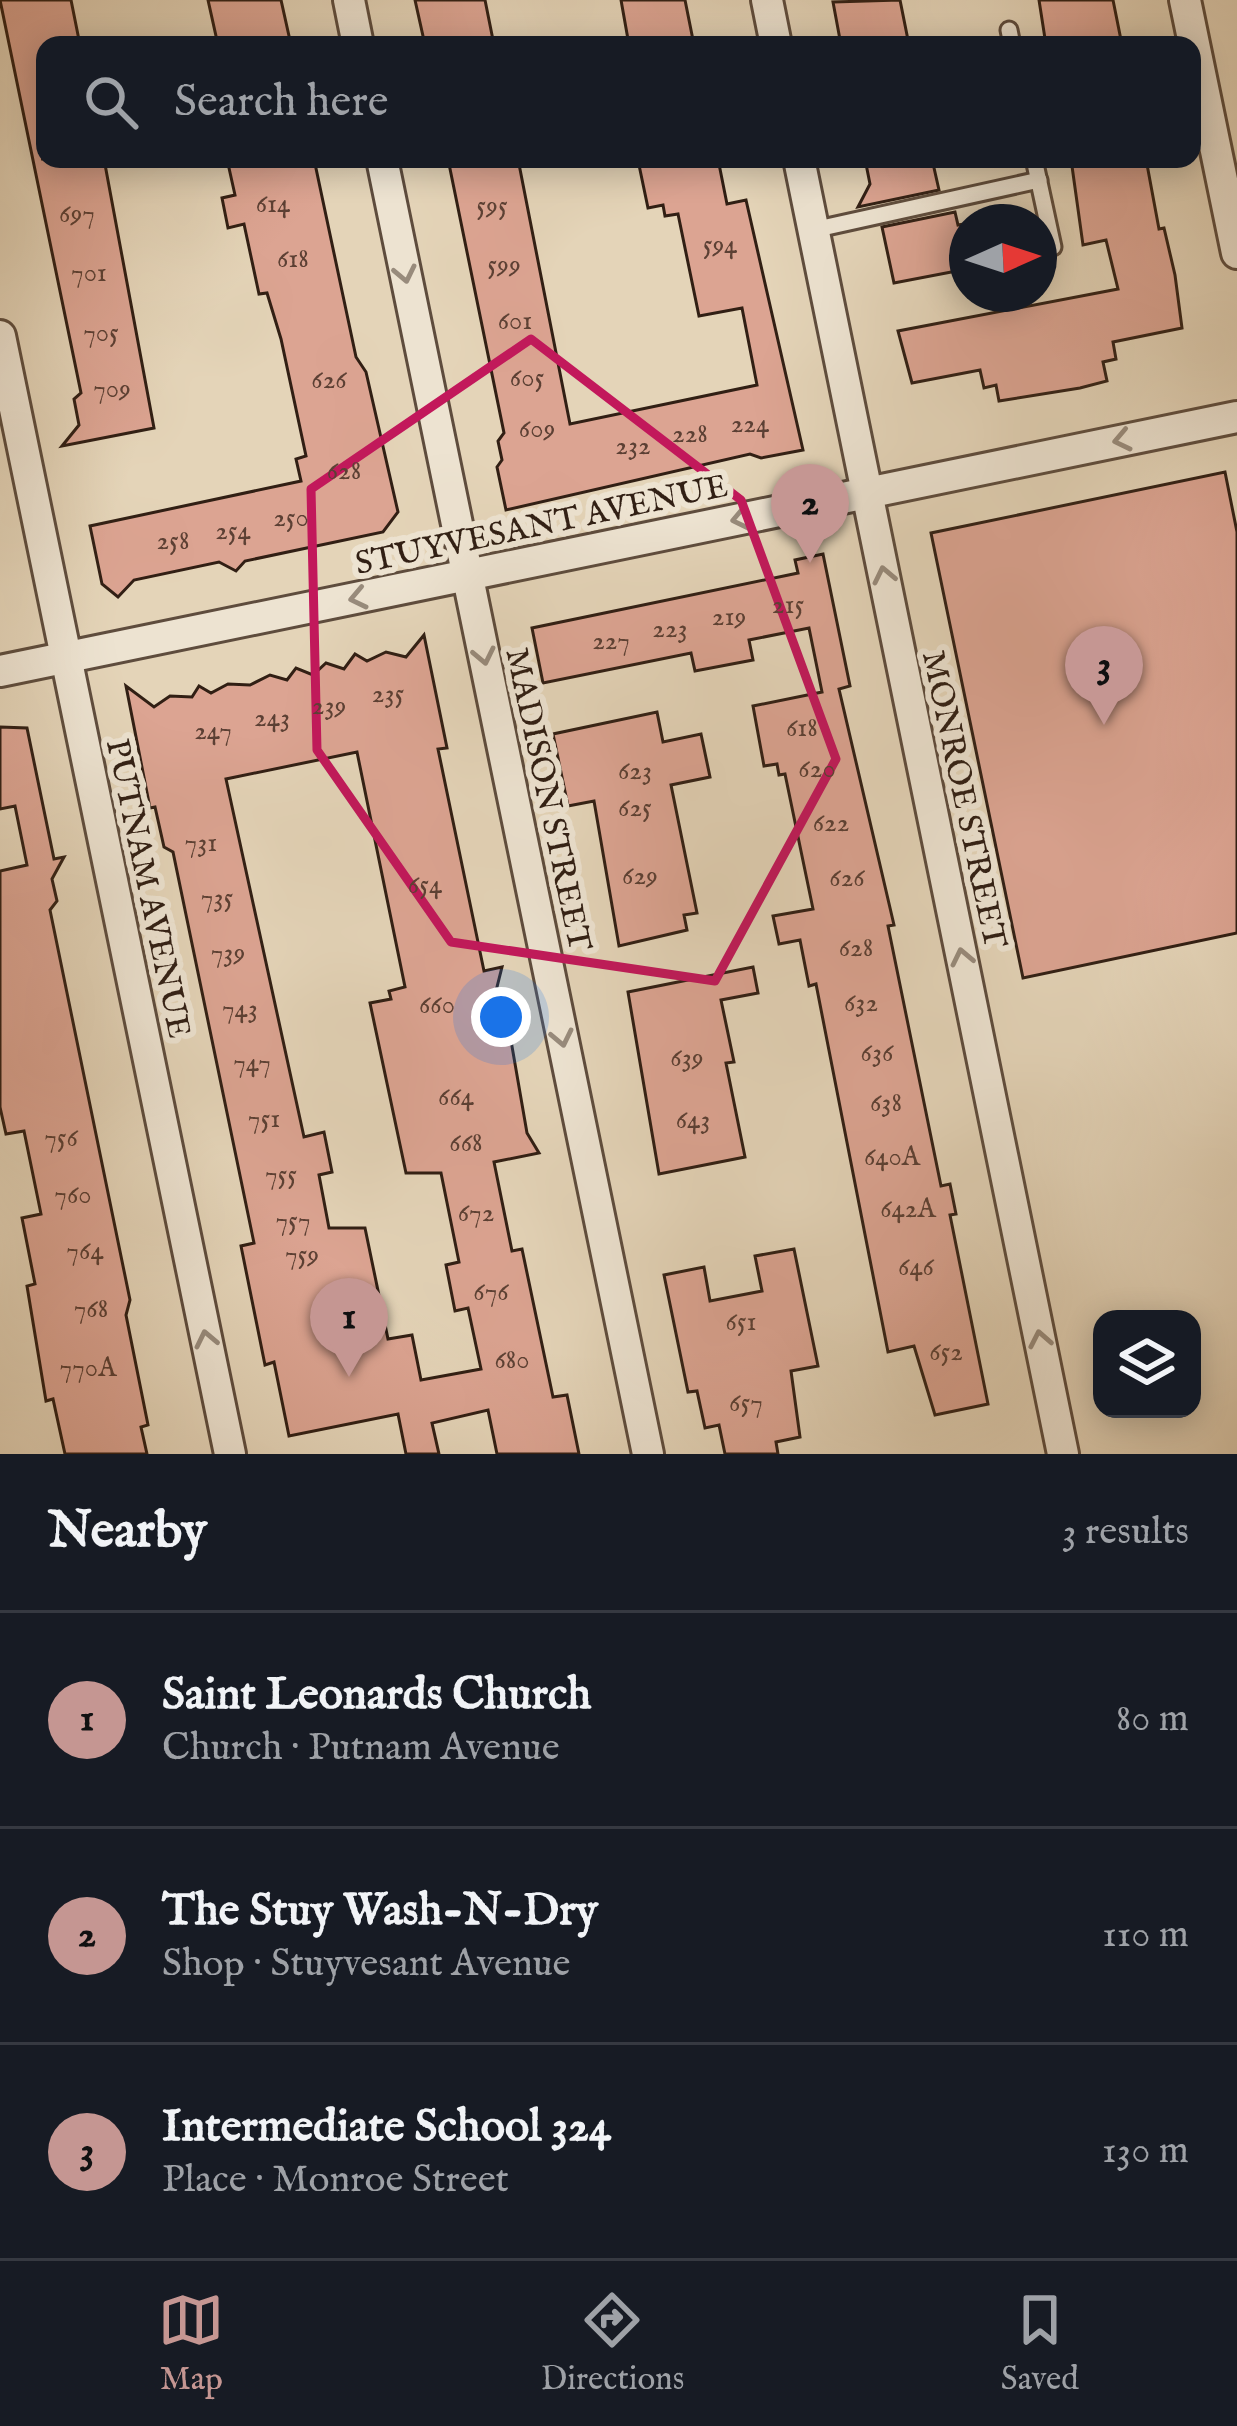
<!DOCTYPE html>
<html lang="en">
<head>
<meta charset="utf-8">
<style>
	body { margin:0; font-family:"IM FELL English",serif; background:#20242c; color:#f1f3f6 }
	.controls { position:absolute; right:36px; bottom:36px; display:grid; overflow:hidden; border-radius:24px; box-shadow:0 6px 30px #0003 }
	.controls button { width:108px; height:108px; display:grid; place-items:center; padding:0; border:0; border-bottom:3px solid #363941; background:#171b24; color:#f1f3f6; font:60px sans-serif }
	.compass { position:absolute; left:949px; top:204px; width:108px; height:108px; border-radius:50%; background:#171b24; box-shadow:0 6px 30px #0003; rotate:87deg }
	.you { position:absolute; left:501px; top:1017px; width:42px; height:42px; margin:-30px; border:9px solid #fff; border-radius:50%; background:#1a73e8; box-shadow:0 0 0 18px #1a73e833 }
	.badge { display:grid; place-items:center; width:78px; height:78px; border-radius:50%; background:#c59692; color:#111; font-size:39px; font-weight:700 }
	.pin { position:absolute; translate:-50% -99px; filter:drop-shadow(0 3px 6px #0008) }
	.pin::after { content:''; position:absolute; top:63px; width:42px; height:36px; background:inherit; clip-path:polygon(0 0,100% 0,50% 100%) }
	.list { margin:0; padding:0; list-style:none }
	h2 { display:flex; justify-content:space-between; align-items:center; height:156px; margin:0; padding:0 48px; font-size:51px }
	h2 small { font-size:39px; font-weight:400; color:#9ea1a6 }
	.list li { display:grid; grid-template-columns:78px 1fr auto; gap:36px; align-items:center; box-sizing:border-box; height:216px; padding:0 48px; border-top:3px solid #363941 }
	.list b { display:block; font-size:45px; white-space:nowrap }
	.list p { margin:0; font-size:39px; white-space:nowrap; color:#9ea1a6 }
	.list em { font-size:39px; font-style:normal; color:#9ea1a6 }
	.icon { flex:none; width:66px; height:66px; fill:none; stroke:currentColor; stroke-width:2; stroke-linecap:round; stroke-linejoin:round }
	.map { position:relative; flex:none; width:1237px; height:1454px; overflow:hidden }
	.search { position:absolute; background:#171b24; box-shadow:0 6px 30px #0003; left:36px; right:36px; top:36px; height:132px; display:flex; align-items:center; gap:30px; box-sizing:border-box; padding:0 42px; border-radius:24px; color:#9ea1a6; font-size:45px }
	.sheet { height:804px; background:#171b24 }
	nav { display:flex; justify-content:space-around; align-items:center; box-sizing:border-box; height:168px; border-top:3px solid #363941; background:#171b24; font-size:33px; color:#9ea1a6 }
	nav a { display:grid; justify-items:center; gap:6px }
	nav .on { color:#c59692 }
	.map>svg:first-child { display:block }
	.building { fill:#dca492; stroke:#311f14; stroke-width:3; fill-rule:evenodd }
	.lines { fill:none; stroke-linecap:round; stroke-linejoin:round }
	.service-casing { stroke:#5e4c3d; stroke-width:21 }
	.minor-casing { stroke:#5e4c3d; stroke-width:36 }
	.service { stroke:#ede3d1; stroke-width:15 }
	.minor { stroke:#ede3d1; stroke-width:30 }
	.oneway { stroke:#988b7c }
	.marked { fill:none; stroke:#c2185b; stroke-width:9; stroke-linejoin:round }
	.labels { text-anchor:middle; stroke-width:12; stroke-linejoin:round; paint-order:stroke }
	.number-label { font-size:27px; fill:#5c4034 }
	.street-label { font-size:33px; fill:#311f14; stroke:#ede3d1 }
</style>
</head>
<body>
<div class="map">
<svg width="1237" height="1454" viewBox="0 0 1237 1454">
	<rect width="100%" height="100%" fill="#e4d4b8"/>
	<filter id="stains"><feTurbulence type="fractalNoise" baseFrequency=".00167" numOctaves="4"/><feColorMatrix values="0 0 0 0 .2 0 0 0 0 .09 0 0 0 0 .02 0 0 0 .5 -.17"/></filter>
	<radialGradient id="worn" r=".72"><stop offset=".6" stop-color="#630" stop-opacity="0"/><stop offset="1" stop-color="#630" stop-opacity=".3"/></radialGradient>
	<g class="building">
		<polygon points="0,0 71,0 80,45 45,45 45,159 41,159 104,159 154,428 62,446 79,425 74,399 81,393"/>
		<polygon points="208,0 281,0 291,45 218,45"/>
		<polygon points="415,0 485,0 494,45 425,45"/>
		<polygon points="621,0 685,0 694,45 629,45"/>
		<polygon points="900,0 909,45 841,45 833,2"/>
		<polygon points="1039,0 1113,0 1122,45 1046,45"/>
		<polygon points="227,159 314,159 356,357 366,372 398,512 383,532 245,561 236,571 219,562 134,580 118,597 102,584 90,526 301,481 296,459 306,456 281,339 267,293 259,294 244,224 228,228 222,198 235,195"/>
		<polygon points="448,159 518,159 570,424 757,385 742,308 699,316 678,214 665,216 663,205 648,208 639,165 653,159 718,159 727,204 746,200 803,450 761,458 750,454 506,510 497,467 502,460 498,441 504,433"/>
		<polygon points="865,159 932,159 939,190 858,207 870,184"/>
		<polygon points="1071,159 1146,159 1159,229 1164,228 1175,275 1182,328 1113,342 1116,359 1103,362 1107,381 1080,388 999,401 996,385 984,388 980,370 912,383 898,331 1118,289 1106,240 1083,245"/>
		<polygon points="955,212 958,225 964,224 967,269 894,283 882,227"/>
		<polygon points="1225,472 1237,532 1237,933 1023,978 931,533"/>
		<polygon points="823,554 850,686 839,689 894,925 888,926 941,1186 950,1184 956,1214 950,1215 988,1404 935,1415 914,1346 888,1352 816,984 809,986 800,940 779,944 773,916 813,909 785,774 779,775 777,764 764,766 753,706 822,692 809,628 749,640 753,660 695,671 691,653 543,683 532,628 798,573 795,560"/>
		<path d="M424 635 447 748 438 749 484 971 502 967 496 991 505 1006 527 1133 539 1153 494 1162 512 1251 522 1249 553 1397 567 1395 579 1454H497L488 1410 432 1423 439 1454H406L398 1414 289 1436 274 1362 265 1365 241 1246 254 1243 173 852 164 847 155 807 150 808 126 686 154 707 170 696 192 697 199 686 211 693 228 684 250 685 270 675 287 680 296 668 313 675 326 663 344 669 355 654 367 661 386 652 406 657ZM357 752 405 987 389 991 391 999 370 1003 406 1173H441L459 1262 446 1265 455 1311 468 1308 481 1369 421 1380 412 1335 388 1339 365 1228H329L319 1175 332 1172 324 1132 304 1137 226 779Z"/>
		<polygon points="657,712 663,742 701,734 710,777 671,785 697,913 684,915 687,930 619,946 594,801 568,806 553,734"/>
		<polygon points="0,727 27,728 54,859 64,857 52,879 57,901 50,910 130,1300 126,1315 148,1425 141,1427 147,1454 65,1454 53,1399 46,1401 27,1286 35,1284 22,1218 41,1214 24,1131 6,1134 0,1107 0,871 27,865 15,806 0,809"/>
		<polygon points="753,967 758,993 721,1000 734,1062 726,1063 745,1157 659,1174 628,992"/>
		<polygon points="794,1249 818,1366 791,1371 800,1437 776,1442 778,1454 725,1454 719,1425 705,1428 697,1391 688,1392 664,1275 704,1267 710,1301 762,1291 755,1256"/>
	</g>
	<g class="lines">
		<defs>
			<g id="service">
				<polyline points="1009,30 1012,45"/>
				<polyline points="1034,159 1053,247"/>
				<polyline points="813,230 1039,180"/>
			</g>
			<g id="minor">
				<polyline points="349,0 358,45"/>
				<polyline points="767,0 776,45"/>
				<polyline points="1185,0 1237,253"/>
				<polyline points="382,159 648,1454"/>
				<polyline points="799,159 1063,1454"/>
				<polyline points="0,336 230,1454"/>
				<polyline points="0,671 1237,417"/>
			</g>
		</defs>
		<use href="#service" class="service-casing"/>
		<use href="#minor" class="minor-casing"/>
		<use href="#service" class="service"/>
		<use href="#minor" class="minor"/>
	</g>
	<defs><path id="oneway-chevron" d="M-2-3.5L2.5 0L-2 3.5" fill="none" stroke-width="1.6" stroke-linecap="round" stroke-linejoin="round" transform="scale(3)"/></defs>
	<g class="oneway">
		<use href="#oneway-chevron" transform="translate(405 274) rotate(78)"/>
		<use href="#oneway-chevron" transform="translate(1122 440) rotate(168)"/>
		<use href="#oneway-chevron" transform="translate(740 519) rotate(168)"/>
		<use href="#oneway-chevron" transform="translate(884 575) rotate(-102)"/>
		<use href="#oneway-chevron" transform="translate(358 598) rotate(168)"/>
		<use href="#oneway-chevron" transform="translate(484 656) rotate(78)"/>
		<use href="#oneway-chevron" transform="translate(962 957) rotate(-102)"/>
		<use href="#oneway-chevron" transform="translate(562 1038) rotate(78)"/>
		<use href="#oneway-chevron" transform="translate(206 1339) rotate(-102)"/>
		<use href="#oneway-chevron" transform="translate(1040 1339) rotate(-101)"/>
	</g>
	<path class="marked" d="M531 339 741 500 836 759 715 981 451 942 317 750 311 489Z"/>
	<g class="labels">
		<g class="number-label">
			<text x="273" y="212">614</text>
			<text x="492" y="214">595</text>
			<text x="77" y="222">697</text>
			<text x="720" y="253">594</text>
			<text x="293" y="267">618</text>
			<text x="504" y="273">599</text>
			<text x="89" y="281">701</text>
			<text x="515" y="329">601</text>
			<text x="101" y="341">705</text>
			<text x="527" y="386">605</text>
			<text x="329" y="388">626</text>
			<text x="112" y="397">709</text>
			<text x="750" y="432">224</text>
			<text x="537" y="437">609</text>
			<text x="690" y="442">228</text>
			<text x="633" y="454">232</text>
			<text x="344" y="479">628</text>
			<text x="291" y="526">250</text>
			<text x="233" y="539">254</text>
			<text x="173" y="549">258</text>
			<text x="788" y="613">215</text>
			<text x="729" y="625">219</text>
			<text x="670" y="637">223</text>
			<text x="611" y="649">227</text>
			<text x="388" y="702">235</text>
			<text x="329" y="714">239</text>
			<text x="272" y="726">243</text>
			<text x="802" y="736">618</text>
			<text x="213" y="739">247</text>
			<text x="817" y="777">620</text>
			<text x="635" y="779">623</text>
			<text x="635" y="816">625</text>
			<text x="831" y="831">622</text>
			<text x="201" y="851">731</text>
			<text x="640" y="884">629</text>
			<text x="847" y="886">626</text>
			<text x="425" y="893">654</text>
			<text x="217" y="906">735</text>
			<text x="856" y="956">628</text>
			<text x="228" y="961">739</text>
			<text x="861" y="1011">632</text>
			<text x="437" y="1013">660</text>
			<text x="240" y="1017">743</text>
			<text x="877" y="1061">636</text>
			<text x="687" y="1066">639</text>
			<text x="252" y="1071">747</text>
			<text x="456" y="1105">664</text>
			<text x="886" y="1111">638</text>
			<text x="264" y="1127">751</text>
			<text x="693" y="1128">643</text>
			<text x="61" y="1146">756</text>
			<text x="466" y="1151">668</text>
			<text x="892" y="1165">640A</text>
			<text x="281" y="1183">755</text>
			<text x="73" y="1203">760</text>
			<text x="908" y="1217">642A</text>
			<text x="476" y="1221">672</text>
			<text x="293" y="1229">757</text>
			<text x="85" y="1259">764</text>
			<text x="302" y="1263">759</text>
			<text x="916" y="1275">646</text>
			<text x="491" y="1300">676</text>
			<text x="91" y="1317">768</text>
			<text x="741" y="1330">651</text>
			<text x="946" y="1360">652</text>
			<text x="512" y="1368">680</text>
			<text x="88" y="1376">770A</text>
			<text x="746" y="1411">657</text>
		</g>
		<g class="street-label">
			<text transform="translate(541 523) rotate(-12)" y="12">STUYVESANT AVENUE</text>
			<text transform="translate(550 799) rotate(78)" y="12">MADISON STREET</text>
			<text transform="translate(966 799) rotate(78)" y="12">MONROE STREET</text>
			<text transform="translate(150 888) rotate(78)" y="12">PUTNAM AVENUE</text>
		</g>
	</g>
	<rect width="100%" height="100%" filter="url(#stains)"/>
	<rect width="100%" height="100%" fill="url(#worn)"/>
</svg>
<div class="controls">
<button><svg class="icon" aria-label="layers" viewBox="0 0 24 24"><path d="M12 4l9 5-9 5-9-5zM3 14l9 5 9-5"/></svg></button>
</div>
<svg class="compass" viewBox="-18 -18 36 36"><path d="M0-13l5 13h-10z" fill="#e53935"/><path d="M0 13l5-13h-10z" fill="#9ea1a6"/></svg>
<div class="you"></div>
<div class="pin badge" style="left:349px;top:1377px">1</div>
<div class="pin badge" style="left:810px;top:563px">2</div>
<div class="pin badge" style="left:1104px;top:725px">3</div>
<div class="search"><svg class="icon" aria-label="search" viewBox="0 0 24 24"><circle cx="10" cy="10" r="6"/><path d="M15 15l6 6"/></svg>Search here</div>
</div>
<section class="sheet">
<h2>Nearby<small>3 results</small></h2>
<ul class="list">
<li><span class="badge">1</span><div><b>Saint Leonards Church</b><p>Church · Putnam Avenue</p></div><em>80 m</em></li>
<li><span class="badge">2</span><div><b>The Stuy Wash-N-Dry</b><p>Shop · Stuyvesant Avenue</p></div><em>110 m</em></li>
<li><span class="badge">3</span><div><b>Intermediate School 324</b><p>Place · Monroe Street</p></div><em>130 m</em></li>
</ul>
</section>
<nav>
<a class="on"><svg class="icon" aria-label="map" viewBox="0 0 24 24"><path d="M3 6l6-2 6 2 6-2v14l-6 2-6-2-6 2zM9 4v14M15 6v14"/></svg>Map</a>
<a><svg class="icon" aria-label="directions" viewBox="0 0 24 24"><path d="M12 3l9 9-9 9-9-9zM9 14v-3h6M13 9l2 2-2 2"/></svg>Directions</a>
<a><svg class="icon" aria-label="saved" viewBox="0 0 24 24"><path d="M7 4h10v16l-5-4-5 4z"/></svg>Saved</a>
</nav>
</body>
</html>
